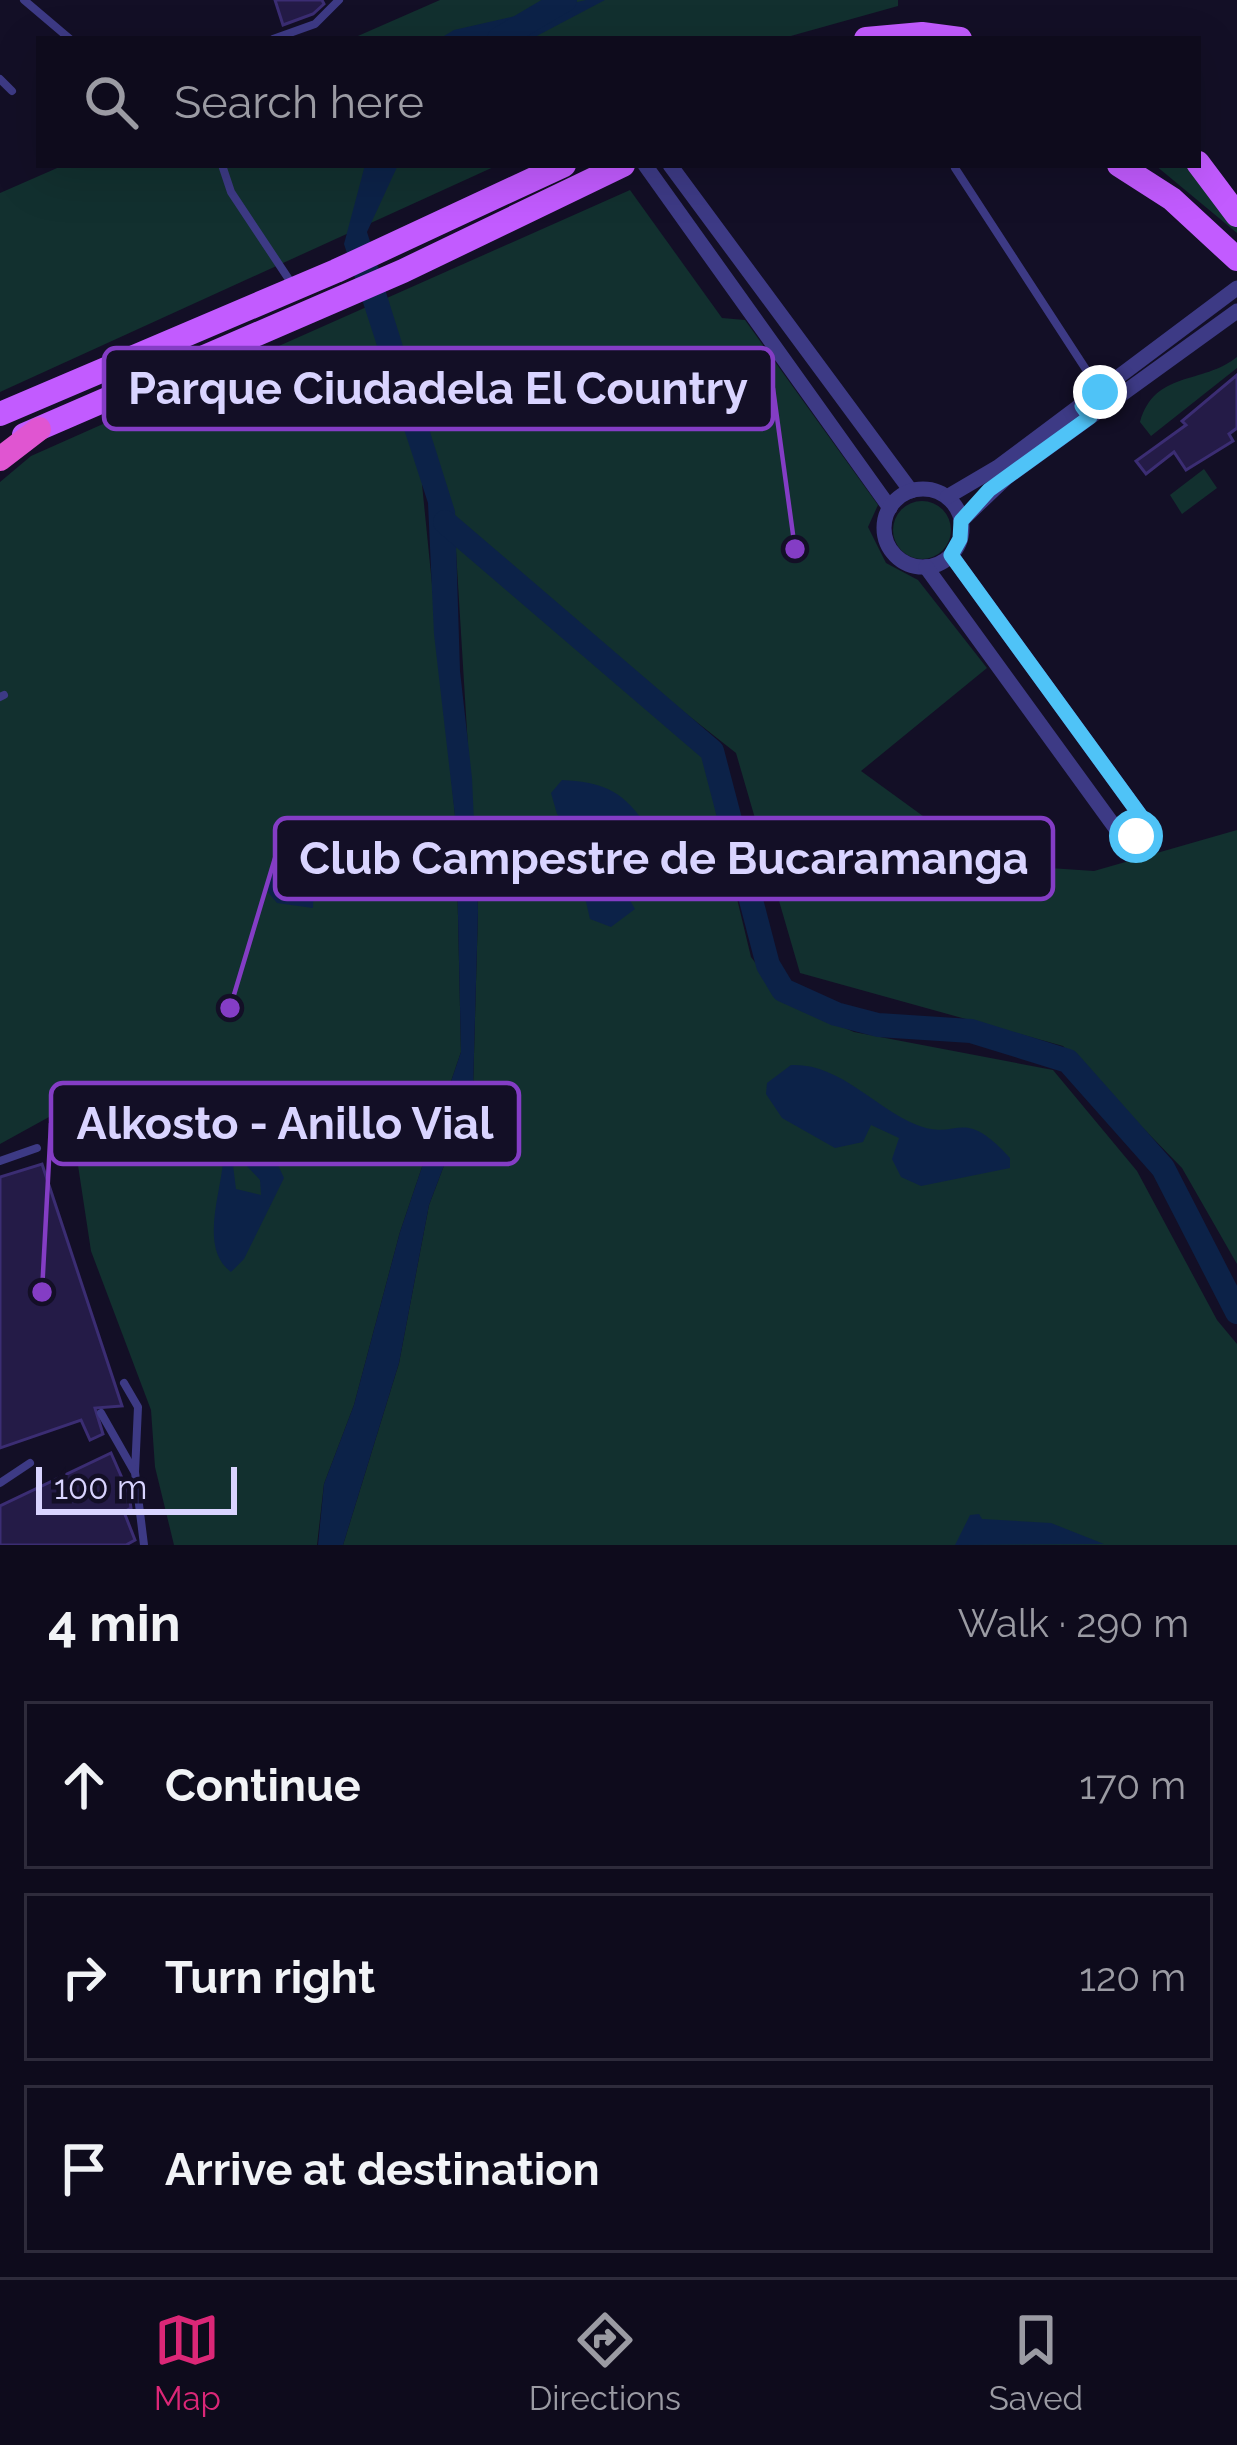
<!DOCTYPE html>
<html lang="en">
<head>
<meta charset="utf-8">
<style>
	body { margin:0; font-family:Raleway,sans-serif; background:#171425; color:#f1f3f6 }
	.scale { position:absolute; left:36px; bottom:30px; width:201px; box-sizing:border-box; padding-left:12px; border:6px solid #d9d4ff; border-top:0; font-size:33px; line-height:42px; white-space:nowrap; color:#d9d4ff; -webkit-text-stroke:9px #130f26; paint-order:stroke }
	.stop { position:absolute; width:36px; height:36px; margin:-27px; border:9px solid #4fc3f7; border-radius:50%; background:#fff }
	.stop.end { background:#4fc3f7; border-color:#fff; box-shadow:0 3px 12px #0008 }
	.list { margin:0; padding:0; list-style:none }
	h2 { display:flex; justify-content:space-between; align-items:center; height:156px; margin:0; padding:0 48px; font-size:51px }
	h2 small { font-size:39px; font-weight:400; color:#9b9ba3 }
	.list li { display:grid; grid-template-columns:78px 1fr auto; gap:36px; align-items:center; box-sizing:border-box; height:168px; margin:0 24px 24px; padding:0 24px; border:3px solid #2e2b3b; border-radius:0px }
	.list b { display:block; font-size:45px; white-space:nowrap }
	.list em { font-size:39px; font-style:normal; color:#9b9ba3 }
	.icon { flex:none; width:66px; height:66px; fill:none; stroke:currentColor; stroke-width:2; stroke-linecap:round; stroke-linejoin:round }
	.map { position:relative; flex:none; width:1237px; height:1545px; overflow:hidden }
	.search { position:absolute; background:#0e0b1c; box-shadow:0 12px 48px #0002; left:36px; right:36px; top:36px; height:132px; display:flex; align-items:center; gap:30px; box-sizing:border-box; padding:0 42px; border-radius:0px; color:#9b9ba3; font-size:45px }
	.sheet { height:732px; background:#0e0b1c }
	nav { display:flex; justify-content:space-around; align-items:center; box-sizing:border-box; height:168px; border-top:3px solid #2e2b3b; background:#0e0b1c; font-size:33px; color:#9b9ba3 }
	nav a { display:grid; justify-items:center; gap:6px }
	nav .on { color:#db2777 }
	.map>svg:first-child { display:block }
	.green { fill:#12302f }
	.water { fill:#0c2248; fill-rule:evenodd }
	.lines { fill:none; stroke-linecap:round; stroke-linejoin:round }
	.river { stroke:#0c2248; stroke-width:24 }
	.building { fill:#241b47; stroke:#3b2d73; stroke-width:3 }
	.service { stroke:#3d3a85; stroke-width:8 }
	.minor { stroke:#3d3a85; stroke-width:15 }
	.primary { stroke:#c25bff; stroke-width:24 }
	.trunk { stroke:#e055d1; stroke-width:24 }
	.route { stroke:#4fc3f7; stroke-width:15 }
	.leader { fill:none; stroke:#843dc5; stroke-width:4.5 }
	.callout-dot { fill:#843dc5; stroke:#130f26; stroke-width:4.5 }
	.callout { fill:#130f26; stroke:#843dc5; stroke-width:4.5 }
	.callout-label { font-size:45px; text-anchor:middle; font-weight:bold; fill:#d9d4ff }
</style>
</head>
<body>
<div class="map">
<svg width="1237" height="1545" viewBox="0 0 1237 1545">
	<rect width="100%" height="100%" fill="#130f26"/>
	<g class="green">
		<polygon points="440,0 898,0 898,6 780,39 351,39"/>
		<polygon points="64,165 498,165 0,392 0,193"/>
		<polygon points="1155,165 1188,165 1237,225 1237,233"/>
		<polygon points="630,190 722,318 745,320 878,505 868,527 886,563 918,580 987,668 861,771 989,864 1094,871 1237,830 1237,1264 1182,1168 1063,1046 800,973 736,753 519,582 702,753 751,957 784,1001 854,1032 1053,1070 1137,1171 1217,1320 1237,1344 1237,1545 343,1545 399,1363 429,1205 473,1089 478,911 455,535 479,548 456,530 422,484 456,825 461,1052 400,1232 354,1405 324,1484 317,1545 174,1545 155,1467 151,1410 91,1251 69,1106 0,1144 0,482 31,456"/>
		<path d="M1237 357V368L1151 436 1140 422C1155 370 1202 385 1237 357Z"/>
		<polygon points="1204,469 1217,488 1182,514 1170,495"/>
		<circle cx="922" cy="530" r="29"/>
	</g>
	<g class="water">
		<polygon points="586,0 605,0 531,39 439,39 454,30"/>
		<polygon points="365,165 398,165 367,232 455,511 460,671 472,778 478,911 473,1089 429,1205 399,1363 343,1545 318,1545 324,1484 354,1405 400,1232 461,1052 456,825 434,634 428,503 344,244"/>
		<path d="M562 780C600 782 621 789 643 821L638 843 614 873 635 909 611 927 590 919 579 871 580 841 557 814 551 793Z"/>
		<polygon points="302,836 314,871 313,908 277,903 268,892 269,877"/>
		<path d="M791 1065C840 1063 873 1107 917 1125 960 1142 961 1104 1010 1158V1168L921 1186 901 1177 892 1159 899 1138 871 1125 863 1142 835 1148 782 1118 766 1094 767 1083Z"/>
		<path d="M243 1096 264 1103 268 1144 284 1178 244 1259 231 1272C199 1249 221 1193 223 1161 223 1140 220 1123 225 1102ZM233 1165H246L260 1180 261 1195 236 1189Z"/>
		<polygon points="979,1514 982,1519 1051,1523 1104,1544 955,1545 970,1515"/>
	</g>
	<g class="lines">
		<g class="river">
			<polyline points="499,39 565,0"/>
			<polyline points="445,522 712,751 768,965 783,990 836,1014 878,1025 971,1031 1068,1061 1163,1168 1237,1312"/>
		</g>
	</g>
	<g class="building">
		<polygon points="275,0 322,0 324,4 313,14 283,25"/>
		<polygon points="1237,375 1237,428 1229,434 1233,441 1186,470 1174,452 1146,474 1136,461 1186,425 1182,421"/>
		<polygon points="42,1164 122,1406 95,1408 103,1434 90,1440 81,1420 0,1448 0,1177"/>
		<polygon points="111,1453 129,1494 131,1508 124,1512 135,1540 126,1545 0,1545 0,1506"/>
	</g>
	<g class="lines">
		<g class="service">
			<polyline points="24,0 70,39"/>
			<polyline points="273,39 315,24 339,0"/>
			<polyline points="0,79 12,91"/>
			<polyline points="222,165 231,192 294,287"/>
			<polyline points="955,168 1100,391"/>
			<polyline points="0,697 4,695"/>
			<polyline points="0,1161 37,1148"/>
			<polyline points="124,1383 138,1407 135,1472 144,1545"/>
			<polyline points="101,1413 134,1471"/>
			<polyline points="0,1483 30,1463"/>
		</g>
		<g class="minor">
			<polyline points="645,165 890,508"/>
			<polyline points="670,165 911,491"/>
			<circle cx="923" cy="528" r="39"/>
			<polyline points="947,497 998,467 1237,288"/>
			<polyline points="961,521 1006,478 1237,311"/>
			<polyline points="926,567 1122,837 1136,836 1144,826 1140,815 951,555"/>
		</g>
		<g class="primary">
			<polyline points="866,39 922,34 960,39"/>
			<polyline points="1198,163 1237,215"/>
			<polyline points="1119,165 1172,199 1237,259"/>
			<polyline points="0,414 336,271 564,165"/>
			<polyline points="24,435 403,271 623,165"/>
		</g>
		<polyline class="trunk" points="0,459 39,429"/>
	</g>
	<g class="lines">
		<polyline class="route" points="1100,392 1082,406 1090,417 989,490 961,521 960,539 951,555 1140,815 1144,826 1136,836"/>
	</g>
	<path class="leader" d="M795 549L773 388M230 1008L275 858M42 1292L51 1123"/>
	<g class="callout-dot">
		<circle cx="795" cy="549" r="12"/>
		<circle cx="230" cy="1008" r="12"/>
		<circle cx="42" cy="1292" r="12"/>
	</g>
	<g class="callout">
		<rect x="104" y="348" width="669" height="81" rx="12"/>
		<rect x="275" y="818" width="778" height="81" rx="12"/>
		<rect x="51" y="1083" width="468" height="81" rx="12"/>
	</g>
	<g class="callout-label">
		<text x="438" y="404">Parque Ciudadela El Country</text>
		<text x="664" y="874">Club Campestre de Bucaramanga</text>
		<text x="285" y="1139">Alkosto - Anillo Vial</text>
	</g>
</svg>
<div class="scale">100 m</div>
<div class="stop" style="left:1136px;top:836px"></div>
<div class="stop end" style="left:1100px;top:392px"></div>
<div class="search"><svg class="icon" aria-label="search" viewBox="0 0 24 24"><circle cx="10" cy="10" r="6"/><path d="M15 15l6 6"/></svg>Search here</div>
</div>
<section class="sheet">
<h2>4 min<small>Walk · 290 m</small></h2>
<ul class="list">
<li><svg class="icon" aria-label="ahead" viewBox="0 0 24 24"><path d="M12 20V5M6 11l6-6 6 6"/></svg><div><b>Continue</b></div><em>170 m</em></li>
<li><svg class="icon" aria-label="right" viewBox="0 0 24 24"><path d="M7 20v-9h11M14 6l5 5-5 5"/></svg><div><b>Turn right</b></div><em>120 m</em></li>
<li><svg class="icon" aria-label="arrive" viewBox="0 0 24 24"><path d="M6 21V4h12l-3 4 3 4H6"/></svg><div><b>Arrive at destination</b></div></li>
</ul>
</section>
<nav>
<a class="on"><svg class="icon" aria-label="map" viewBox="0 0 24 24"><path d="M3 6l6-2 6 2 6-2v14l-6 2-6-2-6 2zM9 4v14M15 6v14"/></svg>Map</a>
<a><svg class="icon" aria-label="directions" viewBox="0 0 24 24"><path d="M12 3l9 9-9 9-9-9zM9 14v-3h6M13 9l2 2-2 2"/></svg>Directions</a>
<a><svg class="icon" aria-label="saved" viewBox="0 0 24 24"><path d="M7 4h10v16l-5-4-5 4z"/></svg>Saved</a>
</nav>
</body>
</html>
